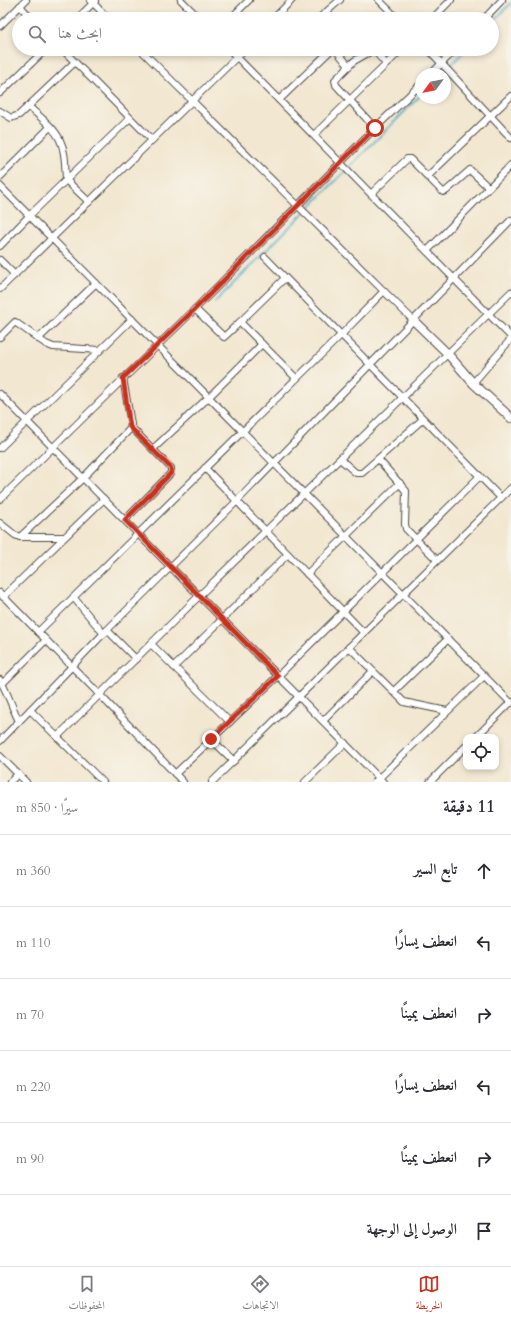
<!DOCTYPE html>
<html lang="ar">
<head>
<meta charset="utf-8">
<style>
	body { margin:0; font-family:Cardo,Amiri,serif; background:#f7f7f7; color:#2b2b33; direction:rtl }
	.controls { position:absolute; right:12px; bottom:12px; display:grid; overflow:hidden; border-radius:8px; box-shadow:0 2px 6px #0003 }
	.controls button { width:36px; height:36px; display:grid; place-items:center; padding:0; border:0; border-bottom:1px solid #e1e1e2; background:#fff; color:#2b2b33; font:20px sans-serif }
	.compass { position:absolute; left:415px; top:68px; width:36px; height:36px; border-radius:50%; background:#fff; box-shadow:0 2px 6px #0003; rotate:237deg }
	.stop { position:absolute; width:12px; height:12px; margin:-9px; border:3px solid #c8321e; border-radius:50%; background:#fff }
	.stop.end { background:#c8321e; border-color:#fff; box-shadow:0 1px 4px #0008 }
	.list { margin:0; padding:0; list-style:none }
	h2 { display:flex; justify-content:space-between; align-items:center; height:52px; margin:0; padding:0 16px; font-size:17px }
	h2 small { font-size:13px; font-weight:400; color:#7c7c81 }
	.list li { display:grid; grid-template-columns:26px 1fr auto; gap:12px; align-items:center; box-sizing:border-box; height:72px; padding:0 16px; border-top:1px solid #e1e1e2 }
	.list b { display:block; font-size:15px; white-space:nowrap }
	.list em { font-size:13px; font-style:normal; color:#7c7c81 }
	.icon { flex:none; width:22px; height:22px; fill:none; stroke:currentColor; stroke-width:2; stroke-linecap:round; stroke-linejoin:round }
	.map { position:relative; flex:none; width:511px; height:782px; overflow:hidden; direction:ltr }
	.search { position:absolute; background:#fff; box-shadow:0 2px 6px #0003; left:12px; right:12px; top:12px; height:44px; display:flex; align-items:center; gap:10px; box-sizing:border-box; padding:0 14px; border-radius:22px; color:#7c7c81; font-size:15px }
	.sheet { height:484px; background:#fff }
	nav { display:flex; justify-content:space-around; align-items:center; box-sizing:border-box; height:56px; border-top:1px solid #e1e1e2; background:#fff; font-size:11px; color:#7c7c81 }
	nav a { display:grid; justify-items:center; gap:2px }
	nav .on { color:#c8321e }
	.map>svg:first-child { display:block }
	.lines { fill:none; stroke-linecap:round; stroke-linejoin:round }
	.stream { stroke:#49adc8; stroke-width:2 }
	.street-casing { stroke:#494744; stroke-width:8 }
	.secondary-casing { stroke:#494744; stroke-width:10 }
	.street { stroke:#fff; stroke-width:6 }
	.secondary { stroke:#fff; stroke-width:8 }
	.route { stroke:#c8321e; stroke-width:5 }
</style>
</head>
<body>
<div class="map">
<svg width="511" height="782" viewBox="0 0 511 782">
	<rect width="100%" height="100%" fill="#f7f3e8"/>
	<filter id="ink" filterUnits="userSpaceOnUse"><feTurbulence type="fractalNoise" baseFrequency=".025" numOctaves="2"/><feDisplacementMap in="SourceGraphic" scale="8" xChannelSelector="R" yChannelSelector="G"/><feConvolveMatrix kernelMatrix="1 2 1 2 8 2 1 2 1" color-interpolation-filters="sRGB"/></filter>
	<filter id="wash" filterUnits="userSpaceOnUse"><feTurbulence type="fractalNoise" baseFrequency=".012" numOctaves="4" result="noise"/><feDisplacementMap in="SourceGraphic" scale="16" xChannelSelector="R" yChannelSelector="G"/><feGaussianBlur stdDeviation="0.9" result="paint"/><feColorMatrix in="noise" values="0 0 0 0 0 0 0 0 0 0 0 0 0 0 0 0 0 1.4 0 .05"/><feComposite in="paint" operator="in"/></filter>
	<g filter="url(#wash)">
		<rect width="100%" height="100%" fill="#f2e7d0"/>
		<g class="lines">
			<g class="stream">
				<polyline points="492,23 511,3"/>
				<polyline points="442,74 467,49"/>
				<polyline points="215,302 421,95"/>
			</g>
		</g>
	</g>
	<g filter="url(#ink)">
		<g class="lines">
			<defs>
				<g id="street">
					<polyline points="90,0 109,19"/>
					<polyline points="181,0 200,19"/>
					<polyline points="379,0 398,19"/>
					<polyline points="20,6 32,19"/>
					<polyline points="77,19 95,1"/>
					<polyline points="230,19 249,0"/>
					<polyline points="273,19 292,0"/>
					<polyline points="318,19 340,0"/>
					<polyline points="432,19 451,0"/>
					<polyline points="484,19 502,0"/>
					<polyline points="0,26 26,0"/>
					<polyline points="62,49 152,140"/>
					<polyline points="140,49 413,320"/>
					<polyline points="229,49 511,337"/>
					<polyline points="335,49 349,66"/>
					<polyline points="428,49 511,138"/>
					<polyline points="374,50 386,64"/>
					<polyline points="431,74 456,49"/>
					<polyline points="0,93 46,49"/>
					<polyline points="279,100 332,49"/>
					<path d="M28 106C39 116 54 127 60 140 66 152 65 167 66 180L89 202"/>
					<polyline points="0,111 11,118 19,115 75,62"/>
					<polyline points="375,128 336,85 335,80 354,61 375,49"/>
					<polyline points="314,135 402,49"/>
					<polyline points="0,177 50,127"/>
					<polyline points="427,177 511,96"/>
					<polyline points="0,186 511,703"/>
					<polyline points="371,194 407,159 410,159 443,192 446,191 470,170 488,187"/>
					<polyline points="0,246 29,216 130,118"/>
					<polyline points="427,251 511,165"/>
					<polyline points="265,257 501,498"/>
					<polyline points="0,260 15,275"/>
					<polyline points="0,289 245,49"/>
					<polyline points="195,309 224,337 240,322 296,378"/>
					<polyline points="240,322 285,278"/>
					<polyline points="0,337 15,322 46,344 53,347 100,350"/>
					<polyline points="38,339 96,283"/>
					<polyline points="473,383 511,339"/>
					<polyline points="0,394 383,782"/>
					<polyline points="0,448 132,319"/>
					<polyline points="153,449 209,397 262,344"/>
					<polyline points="340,459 356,473 362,473 423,419"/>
					<polyline points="378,459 406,491 405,524 406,529 437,560"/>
					<polyline points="205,468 364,633"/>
					<polyline points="0,499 195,309 375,128 421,84"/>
					<polyline points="125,520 171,473 171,468 131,427"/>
					<polyline points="0,523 15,535 20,537 64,537"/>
					<polyline points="20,537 83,478 130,429 131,424 123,378"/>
					<polyline points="307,574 400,483"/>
					<polyline points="0,593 100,695 183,782"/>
					<polyline points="3,597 104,499"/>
					<polyline points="74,598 104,634"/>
					<polyline points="107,630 136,659"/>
					<polyline points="38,632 341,335 384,291"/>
					<polyline points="151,644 230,722"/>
					<polyline points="349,647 404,702 447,711"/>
					<polyline points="174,667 288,554"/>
					<path d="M0 680C8 693 12 708 19 721"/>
					<polyline points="2,684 46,640"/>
					<polyline points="393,692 448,639"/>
					<polyline points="30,710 103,782"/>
					<polyline points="323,721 372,672"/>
					<polyline points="57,737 199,596 511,292"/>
					<polyline points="476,737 511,702"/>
					<polyline points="211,739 234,761"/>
					<polyline points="0,741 107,630 237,501 511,220"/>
					<polyline points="0,756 26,782"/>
					<polyline points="175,774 278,676 480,476"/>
					<polyline points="10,782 18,774"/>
					<polyline points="212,782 511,488"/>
					<polyline points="305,782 345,743"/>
					<polyline points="375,782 484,676"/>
					<polyline points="430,782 466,746"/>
				</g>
				<polyline id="secondary" points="413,320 447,353 473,383 511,418"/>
			</defs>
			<use href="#street" class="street-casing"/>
			<use href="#secondary" class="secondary-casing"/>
			<use href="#street" class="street"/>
			<use href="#secondary" class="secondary"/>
		</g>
	</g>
	<g class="lines" filter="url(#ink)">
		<polyline class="route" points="211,739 278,676 125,520 171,473 171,468 130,427 123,378 195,309 375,128"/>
	</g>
</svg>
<div class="controls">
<button><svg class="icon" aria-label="locate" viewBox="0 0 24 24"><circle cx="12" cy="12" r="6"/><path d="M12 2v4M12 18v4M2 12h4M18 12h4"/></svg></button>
</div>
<svg class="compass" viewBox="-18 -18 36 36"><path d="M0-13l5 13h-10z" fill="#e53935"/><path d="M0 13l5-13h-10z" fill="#7c7c81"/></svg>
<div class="stop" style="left:375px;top:128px"></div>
<div class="stop end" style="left:211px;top:739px"></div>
<div class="search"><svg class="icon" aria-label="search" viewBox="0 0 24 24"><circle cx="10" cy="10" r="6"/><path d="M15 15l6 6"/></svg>ابحث هنا</div>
</div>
<section class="sheet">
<h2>11 دقيقة<small>سيرًا · 850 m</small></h2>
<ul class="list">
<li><svg class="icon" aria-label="ahead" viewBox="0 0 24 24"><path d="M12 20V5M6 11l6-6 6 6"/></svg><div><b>تابع السير</b></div><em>360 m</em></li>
<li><svg class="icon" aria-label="left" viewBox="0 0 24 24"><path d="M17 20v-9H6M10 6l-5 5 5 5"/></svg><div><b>انعطف يسارًا</b></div><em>110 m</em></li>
<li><svg class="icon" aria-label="right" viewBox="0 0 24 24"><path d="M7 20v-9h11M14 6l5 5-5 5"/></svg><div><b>انعطف يمينًا</b></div><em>70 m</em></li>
<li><svg class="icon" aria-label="left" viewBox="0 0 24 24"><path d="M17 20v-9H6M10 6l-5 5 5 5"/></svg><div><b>انعطف يسارًا</b></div><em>220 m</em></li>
<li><svg class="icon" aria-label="right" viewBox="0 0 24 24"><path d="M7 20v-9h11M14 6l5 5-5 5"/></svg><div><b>انعطف يمينًا</b></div><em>90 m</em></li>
<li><svg class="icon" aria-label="arrive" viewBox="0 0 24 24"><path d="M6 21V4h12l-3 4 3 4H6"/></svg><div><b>الوصول إلى الوجهة</b></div></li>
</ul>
</section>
<nav>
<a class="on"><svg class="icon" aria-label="map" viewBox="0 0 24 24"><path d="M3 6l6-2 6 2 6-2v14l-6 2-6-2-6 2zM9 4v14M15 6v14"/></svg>الخريطة</a>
<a><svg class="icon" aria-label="directions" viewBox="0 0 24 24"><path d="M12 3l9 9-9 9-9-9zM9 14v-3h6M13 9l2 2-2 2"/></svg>الاتجاهات</a>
<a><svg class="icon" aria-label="saved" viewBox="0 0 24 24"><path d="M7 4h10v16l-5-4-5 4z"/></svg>المحفوظات</a>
</nav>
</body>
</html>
